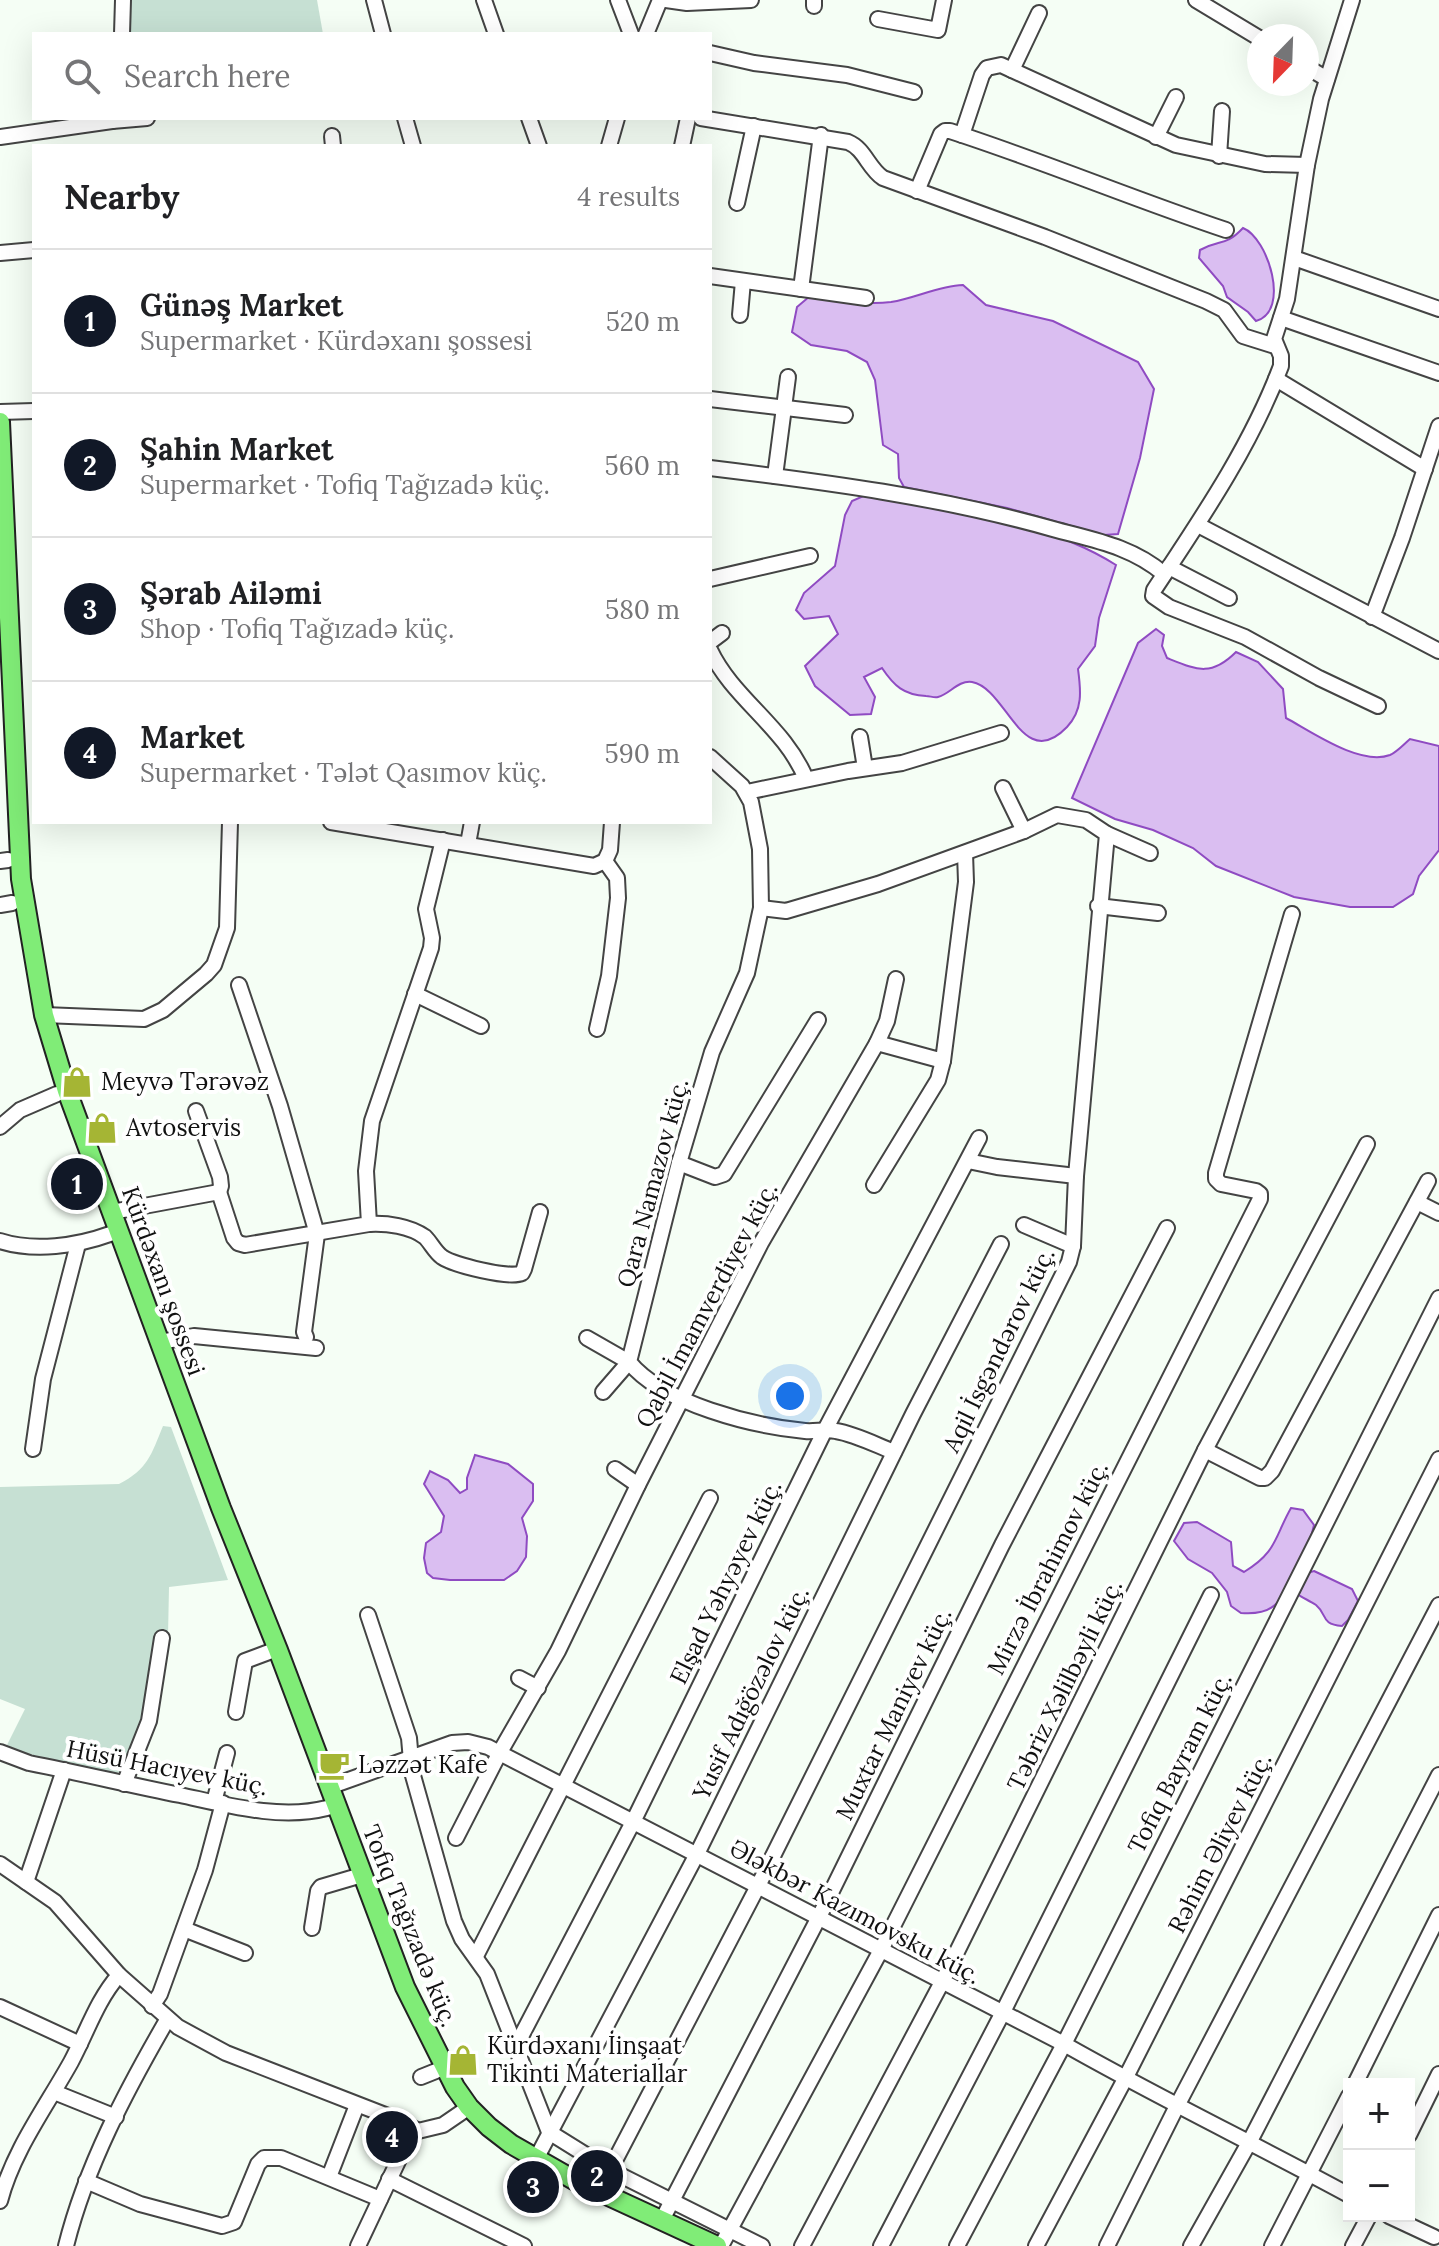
<!DOCTYPE html>
<html lang="en">
<head>
<meta charset="utf-8">
<style>
	body { margin:0; font-family:Lora,serif; background:#f6f6f6; color:#202124 }
	.controls { position:absolute; right:24px; bottom:24px; display:grid; overflow:hidden; border-radius:0px; box-shadow:0 8px 32px #0002 }
	.controls button { width:72px; height:72px; display:grid; place-items:center; padding:0; border:0; border-bottom:2px solid #e0e0e0; background:#fff; color:#202124; font:40px sans-serif }
	.compass { position:absolute; left:1247px; top:24px; width:72px; height:72px; border-radius:50%; background:#fff; box-shadow:0 8px 32px #0002; rotate:203deg }
	.you { position:absolute; left:790px; top:1396px; width:28px; height:28px; margin:-20px; border:6px solid #fff; border-radius:50%; background:#1a73e8; box-shadow:0 0 0 12px #1a73e833 }
	.badge { display:grid; place-items:center; width:52px; height:52px; border-radius:50%; background:#111827; color:#fff; font-size:26px; font-weight:700 }
	.pin { position:absolute; translate:-50% -50%; border:4px solid #fff; box-shadow:0 2px 8px #0006 }
	.list { margin:0; padding:0; list-style:none }
	h2 { display:flex; justify-content:space-between; align-items:center; height:104px; margin:0; padding:0 32px; font-size:34px }
	h2 small { font-size:26px; font-weight:400; color:#757577 }
	.list li { display:grid; grid-template-columns:52px 1fr auto; gap:24px; align-items:center; box-sizing:border-box; height:144px; padding:0 32px; border-top:2px solid #e0e0e0 }
	.list b { display:block; font-size:30px; white-space:nowrap }
	.list p { margin:0; font-size:26px; white-space:nowrap; color:#757577 }
	.list em { font-size:26px; font-style:normal; color:#757577 }
	.icon { flex:none; width:44px; height:44px; fill:none; stroke:currentColor; stroke-width:2; stroke-linecap:round; stroke-linejoin:round }
	.map { position:relative; flex:none; width:1439px; height:2246px; overflow:hidden }
	.search { position:absolute; background:#fff; box-shadow:0 8px 32px #0002; left:32px; top:32px; width:680px; height:88px; display:flex; align-items:center; gap:20px; box-sizing:border-box; padding:0 28px; border-radius:0px; color:#757577; font-size:30px }
	.panel { position:absolute; background:#fff; box-shadow:0 8px 32px #0002; left:32px; top:144px; width:680px; height:680px; border-radius:0px }
	.map>svg:first-child { display:block }
	.cemetery { fill:#c6e0d3 }
	.water { fill:#dabef1; stroke:#8f4bc2; stroke-width:2 }
	.lines { fill:none; stroke-linecap:round; stroke-linejoin:round }
	.minor-casing { stroke:#444; stroke-width:18 }
	.major-casing { stroke:#222; stroke-width:22 }
	.minor { stroke:#fff; stroke-width:14 }
	.major { stroke:#80ec77; stroke-width:18 }
	.labels { text-anchor:middle; stroke-width:8; stroke-linejoin:round; paint-order:stroke }
	.poi-label { font-size:24px; fill:#111; stroke:#fff; text-anchor:start }
	.street-label { font-size:24px; fill:#111; stroke:#fff }
</style>
</head>
<body>
<div class="map">
<svg width="1439" height="2246" viewBox="0 0 1439 2246">
	<rect width="100%" height="100%" fill="#f5fef5"/>
	<g class="cemetery">
		<polygon points="131,0 317,0 323,34 130,34"/>
		<path d="M163 1426 171 1427 228 1580 169 1587 168 1636 148 1706 125 1769 112 1775 18 1751 7 1745 25 1709 0 1699V1487L119 1484C148 1469 151 1455 163 1426Z"/>
	</g>
	<g class="water">
		<path d="M1243 228C1268 238 1291 311 1256 321L1248 312 1227 297 1223 286 1199 258 1200 250C1220 239 1225 247 1243 228Z"/>
		<path d="M963 285 986 305 1053 321 1138 362 1154 389 1140 458 1118 534 1104 535 1007 508 904 487 899 478 898 454 883 445 875 380 867 362 847 351 811 345 792 332 797 307 810 296C837 300 864 305 891 302 916 298 938 286 963 285Z"/>
		<path d="M868 494C947 507 1049 522 1116 565L1099 618 1095 646 1078 669C1081 691 1083 710 1067 727 1022 774 1007 688 972 682 958 680 950 694 938 697 934 698 930 696 926 696 904 695 894 686 882 668L864 677 875 697 871 714 850 715 815 686 805 666 838 634 829 616 804 619 796 610 804 593 835 566 845 515 852 501Z"/>
		<path d="M1156 629 1164 635 1162 646 1167 658C1197 670 1211 677 1236 652L1258 662 1283 689 1286 718C1312 732 1360 766 1390 755 1397 752 1404 744 1410 739L1439 746V850L1419 876 1413 894 1393 907H1350L1294 897 1216 866 1193 848 1153 830 1115 819 1072 798 1138 643Z"/>
		<polygon points="475,1455 508,1464 533,1484 533,1501 522,1518 527,1536 526,1557 517,1571 504,1580 450,1580 433,1578 427,1573 424,1558 426,1543 441,1532 444,1516 424,1484 430,1471 448,1480 460,1493 467,1489 467,1478"/>
		<path d="M1291 1508 1303 1510 1314 1525C1310 1545 1291 1590 1276 1604 1267 1613 1253 1614 1241 1613L1231 1606 1227 1592 1212 1573 1188 1559 1174 1541 1184 1523 1197 1522 1231 1542 1233 1566 1244 1572C1277 1552 1274 1538 1291 1508Z"/>
		<path d="M1314 1571 1352 1589 1358 1601 1348 1620 1342 1626C1320 1624 1328 1615 1316 1605 1310 1601 1303 1598 1297 1594L1304 1574Z"/>
	</g>
	<g class="lines">
		<defs>
			<g id="minor">
				<polyline points="374,0 383,34"/>
				<polyline points="484,0 496,34"/>
				<polyline points="618,0 631,34"/>
				<polyline points="666,0 687,3 751,0"/>
				<polyline points="1196,0 1259,38"/>
				<path d="M1352 0 1321 99 1307 165 1287 299 1274 339 1281 356V366C1251 446 1201 519 1154 590L1153 596 1169 607 1245 637 1319 678 1378 706"/>
				<polyline points="814,6 814,0"/>
				<polyline points="878,19 938,30 944,0"/>
				<polyline points="122,34 123,0"/>
				<polyline points="646,34 660,0"/>
				<polyline points="710,53 754,63 847,75 914,92"/>
				<polyline points="1307,67 1327,79"/>
				<polyline points="1012,70 1039,13"/>
				<polyline points="405,118 413,146"/>
				<polyline points="529,118 539,146"/>
				<path d="M701 118 848 142C865 149 868 168 883 178L1045 237 1206 301 1224 310 1243 336 1275 346"/>
				<polyline points="112,121 147,118"/>
				<polyline points="962,135 982,75 987,68 1001,65 1176,145 1265,164 1307,165"/>
				<polyline points="332,136 333,146"/>
				<polyline points="0,137 112,121 113,118"/>
				<polyline points="1156,137 1176,97"/>
				<polyline points="609,146 617,118"/>
				<polyline points="682,146 688,118"/>
				<polyline points="1219,156 1222,111"/>
				<path d="M917 191 941 134 945 131H950C1043 161 1133 199 1226 230"/>
				<polyline points="737,203 754,126"/>
				<polyline points="0,253 34,250"/>
				<polyline points="1294,258 1439,309"/>
				<polyline points="710,276 866,298"/>
				<polyline points="801,289 821,135"/>
				<polyline points="740,315 743,281"/>
				<polyline points="1281,318 1439,373"/>
				<polyline points="1276,379 1425,469"/>
				<polyline points="710,399 845,415"/>
				<polyline points="0,412 34,411"/>
				<path d="M710 468C826 482 940 497 1053 529 1093 540 1131 546 1164 574"/>
				<polyline points="775,476 788,377"/>
				<polyline points="1198,525 1439,651"/>
				<polyline points="1169,567 1229,598"/>
				<polyline points="710,579 810,556"/>
				<polyline points="1372,617 1402,538 1439,426"/>
				<polyline points="710,642 722,633"/>
				<path d="M710 650C733 699 785 727 806 779"/>
				<polyline points="860,737 865,768"/>
				<path d="M710 757 742 786 751 802 760 849 761 908 747 973 712 1052 679 1163 629 1362C663 1404 753 1426 805 1431 815 1432 825 1429 836 1431 855 1434 876 1445 894 1452"/>
				<polyline points="1003,788 1024,831"/>
				<polyline points="747,792 848,771 902,763 1001,733"/>
				<polyline points="331,822 594,866 605,861 610,850 612,822"/>
				<polyline points="1107,834 1150,853"/>
				<polyline points="468,844 472,822"/>
				<polyline points="0,861 8,860"/>
				<polyline points="0,905 12,903"/>
				<polyline points="1098,906 1158,913"/>
				<polyline points="239,985 280,1106 317,1234 304,1332 306,1337"/>
				<polyline points="415,994 481,1026"/>
				<polyline points="44,1015 144,1019 163,1010 206,974 214,965 227,928 230,822"/>
				<polyline points="597,1029 609,976 618,898 617,878 605,861"/>
				<polyline points="877,1043 887,1021 896,979"/>
				<polyline points="196,1111 220,1177 221,1186 219,1192"/>
				<polyline points="0,1127 20,1110 57,1094"/>
				<polyline points="968,1161 997,1167 1076,1176"/>
				<polyline points="679,1163 715,1177 724,1174 818,1020"/>
				<polyline points="874,1185 938,1080 943,1061"/>
				<polyline points="1417,1202 1439,1213"/>
				<polyline points="112,1212 219,1192 234,1238 238,1243 245,1245 369,1224 366,1171 372,1121 431,948 432,938 426,909 443,840"/>
				<path d="M369 1224C387 1223 410 1226 425 1237 431 1243 435 1252 442 1257 454 1265 509 1279 522 1273L524 1269 540 1212"/>
				<polyline points="1024,1225 1073,1246"/>
				<path d="M0 1241C34 1252 77 1246 110 1234"/>
				<polyline points="587,1338 629,1362 603,1392"/>
				<polyline points="160,1342 194,1336 316,1348"/>
				<polyline points="33,1449 43,1379 78,1244"/>
				<polyline points="1205,1450 1260,1478 1265,1478 1272,1471 1428,1181"/>
				<polyline points="615,1469 638,1485"/>
				<polyline points="368,1615 409,1738 412,1772 454,1921 462,1939 487,1974 549,2132 610,2170 762,2246"/>
				<polyline points="519,1678 538,1688"/>
				<polyline points="236,1712 245,1661 269,1652"/>
				<path d="M0 1752 29 1763C80 1773 130 1785 180 1795 227 1805 280 1820 327 1808"/>
				<polyline points="124,1784 149,1721 162,1638"/>
				<path d="M329 1787 452 1743 468 1742 488 1747 1064 2044C1157 2097 1255 2144 1349 2195"/>
				<polyline points="214,1802 227,1753"/>
				<polyline points="456,1838 500,1752 558,1651 638,1485 761,1243 877,1043 943,1061 966,882 965,853"/>
				<polyline points="0,1864 55,1902 119,1975 178,2027 226,2053 398,2120 418,2131"/>
				<polyline points="26,1882 64,1770"/>
				<polyline points="312,1928 318,1891 321,1887 355,1877"/>
				<polyline points="184,1929 245,1953"/>
				<polyline points="476,1956 710,1498"/>
				<polyline points="152,2006 160,1994 205,1870 223,1803"/>
				<polyline points="0,2007 80,2044"/>
				<polyline points="515,2048 633,1822 825,1430 979,1138"/>
				<polyline points="421,2077 436,2071"/>
				<polyline points="1355,2084 1439,1915"/>
				<polyline points="54,2092 116,2117"/>
				<polyline points="1409,2135 1439,2074"/>
				<polyline points="536,2159 697,1854 913,1414 1001,1244"/>
				<polyline points="610,2170 758,1886 1069,1262 1073,1246 1076,1176 1107,834 1086,820 1057,815 1024,831 878,884 786,911 761,908"/>
				<polyline points="329,2177 357,2105"/>
				<polyline points="389,2179 524,2246"/>
				<polyline points="86,2181 140,2204 222,2226 234,2222 258,2164 264,2158 281,2158 380,2199"/>
				<path d="M0 2201C13 2151 46 2107 71 2062 87 2032 97 2000 119 1975"/>
				<polyline points="1389,2216 1434,2237"/>
				<polyline points="662,2220 819,1917 1002,1545 1167,1228"/>
				<path d="M66 2246C86 2166 126 2091 167 2020"/>
				<polyline points="358,2246 409,2138 418,2131 443,2125 462,2112"/>
				<polyline points="721,2246 881,1950 1260,1199 1260,1194 1256,1191 1221,1184 1216,1179 1216,1173 1292,914"/>
				<polyline points="802,2246 942,1982 1205,1450 1367,1144"/>
				<polyline points="881,2246 1002,2014 1211,1595"/>
				<polyline points="957,2246 1064,2044 1439,1298"/>
				<polyline points="1036,2246 1125,2079 1439,1459"/>
				<polyline points="1107,2246 1178,2104 1439,1605"/>
				<polyline points="1191,2246 1250,2141 1439,1775"/>
				<polyline points="1272,2246 1349,2096"/>
				<polyline points="1353,2246 1369,2216"/>
			</g>
			<polyline id="major" points="0,422 21,879 44,1015 67,1091 221,1508 278,1650 405,1987 455,2087 469,2107 489,2127 511,2144 574,2180 717,2246"/>
		</defs>
		<use href="#minor" class="minor-casing"/>
		<use href="#major" class="major-casing"/>
		<use href="#minor" class="minor"/>
		<use href="#major" class="major"/>
	</g>
	<defs>
		<symbol id="shop-bare" viewBox="-9 -9 18 18"><path d="M-5-2.5h2.3a2.7 3.5 0 0 1 5.4 0H5L5.5 6h-11ZM-1.5-2.5h3a1.5 2.3 0 0 0-3 0Z" fill="#a5b534" stroke="#fff" stroke-width="2.5" paint-order="stroke"/></symbol>
		<symbol id="cafe-bare" viewBox="-9 -9 18 18"><path d="M-5.5-4.5H6V0H3Q3 3.5 0 3.5H-2.5Q-5.5 3.5-5.5 0ZM3-3.2v2h1.7v-2ZM-6 4.5H4V6H-6Z" fill="#a5b534" stroke="#fff" stroke-width="2.5" paint-order="stroke"/></symbol>
	</defs>
	<g fill-rule="evenodd">
		<use href="#shop-bare" x="55" y="1060" width="44" height="44"/>
		<use href="#shop-bare" x="80" y="1106" width="44" height="44"/>
		<use href="#cafe-bare" x="312" y="1743" width="44" height="44"/>
		<use href="#shop-bare" x="441" y="2038" width="44" height="44"/>
	</g>
	<g class="labels">
		<g class="poi-label">
			<text x="101" y="1090">Meyvə Tərəvəz</text>
			<text x="126" y="1136">Avtoservis</text>
			<text x="358" y="1773">Ləzzət Kafe</text>
			<text x="487" y="2054">Kürdəxanı İinşaat<tspan x="487" dy="28">Tikinti Materiallar</tspan></text>
		</g>
		<g class="street-label">
			<text transform="translate(653 1183) rotate(-75)" y="8">Qara Namazov küç.</text>
			<text transform="translate(163 1281) rotate(70)" y="8">Kürdəxanı şossesi</text>
			<text transform="translate(707 1305) rotate(-62)" y="8">Qabil İmamverdiyev küç.</text>
			<text transform="translate(999 1350) rotate(-64)" y="8">Aqil İsgəndərov küç.</text>
			<text transform="translate(1048 1568) rotate(-63)" y="8">Mirzə İbrahimov küç.</text>
			<text transform="translate(726 1582) rotate(-64)" y="8">Elşad Yəhyəyev küç.</text>
			<text transform="translate(1065 1685) rotate(-64)" y="8">Təbriz Xəlilbəyli küç.</text>
			<text transform="translate(751 1693) rotate(-64)" y="8">Yusif Adığözəlov küç.</text>
			<text transform="translate(894 1714) rotate(-64)" y="8">Muxtar Maniyev küç.</text>
			<text transform="translate(1180 1763) rotate(-63)" y="8">Tofiq Bayram küç.</text>
			<text transform="translate(167 1768) rotate(11)" y="8">Hüsü Hacıyev küç.</text>
			<text transform="translate(1220 1843) rotate(-63)" y="8">Rəhim Əliyev küç.</text>
			<text transform="translate(855 1912) rotate(28)" y="8">Ələkbər Kazımovsku küç.</text>
			<text transform="translate(410 1926) rotate(68)" y="8">Tofiq Tağızadə küç.</text>
		</g>
	</g>
</svg>
<div class="controls">
<button>+</button>
<button>−</button>
</div>
<svg class="compass" viewBox="-18 -18 36 36"><path d="M0-13l5 13h-10z" fill="#e53935"/><path d="M0 13l5-13h-10z" fill="#757577"/></svg>
<div class="you"></div>
<div class="pin badge" style="left:77px;top:1184px">1</div>
<div class="pin badge" style="left:597px;top:2176px">2</div>
<div class="pin badge" style="left:533px;top:2187px">3</div>
<div class="pin badge" style="left:392px;top:2137px">4</div>
<div class="search"><svg class="icon" aria-label="search" viewBox="0 0 24 24"><circle cx="10" cy="10" r="6"/><path d="M15 15l6 6"/></svg>Search here</div>
<section class="panel">
<h2>Nearby<small>4 results</small></h2>
<ul class="list">
<li><span class="badge">1</span><div><b>Günəş Market</b><p>Supermarket · Kürdəxanı şossesi</p></div><em>520 m</em></li>
<li><span class="badge">2</span><div><b>Şahin Market</b><p>Supermarket · Tofiq Tağızadə küç.</p></div><em>560 m</em></li>
<li><span class="badge">3</span><div><b>Şərab Ailəmi</b><p>Shop · Tofiq Tağızadə küç.</p></div><em>580 m</em></li>
<li><span class="badge">4</span><div><b>Market</b><p>Supermarket · Tələt Qasımov küç.</p></div><em>590 m</em></li>
</ul>
</section>
</div>
</body>
</html>
